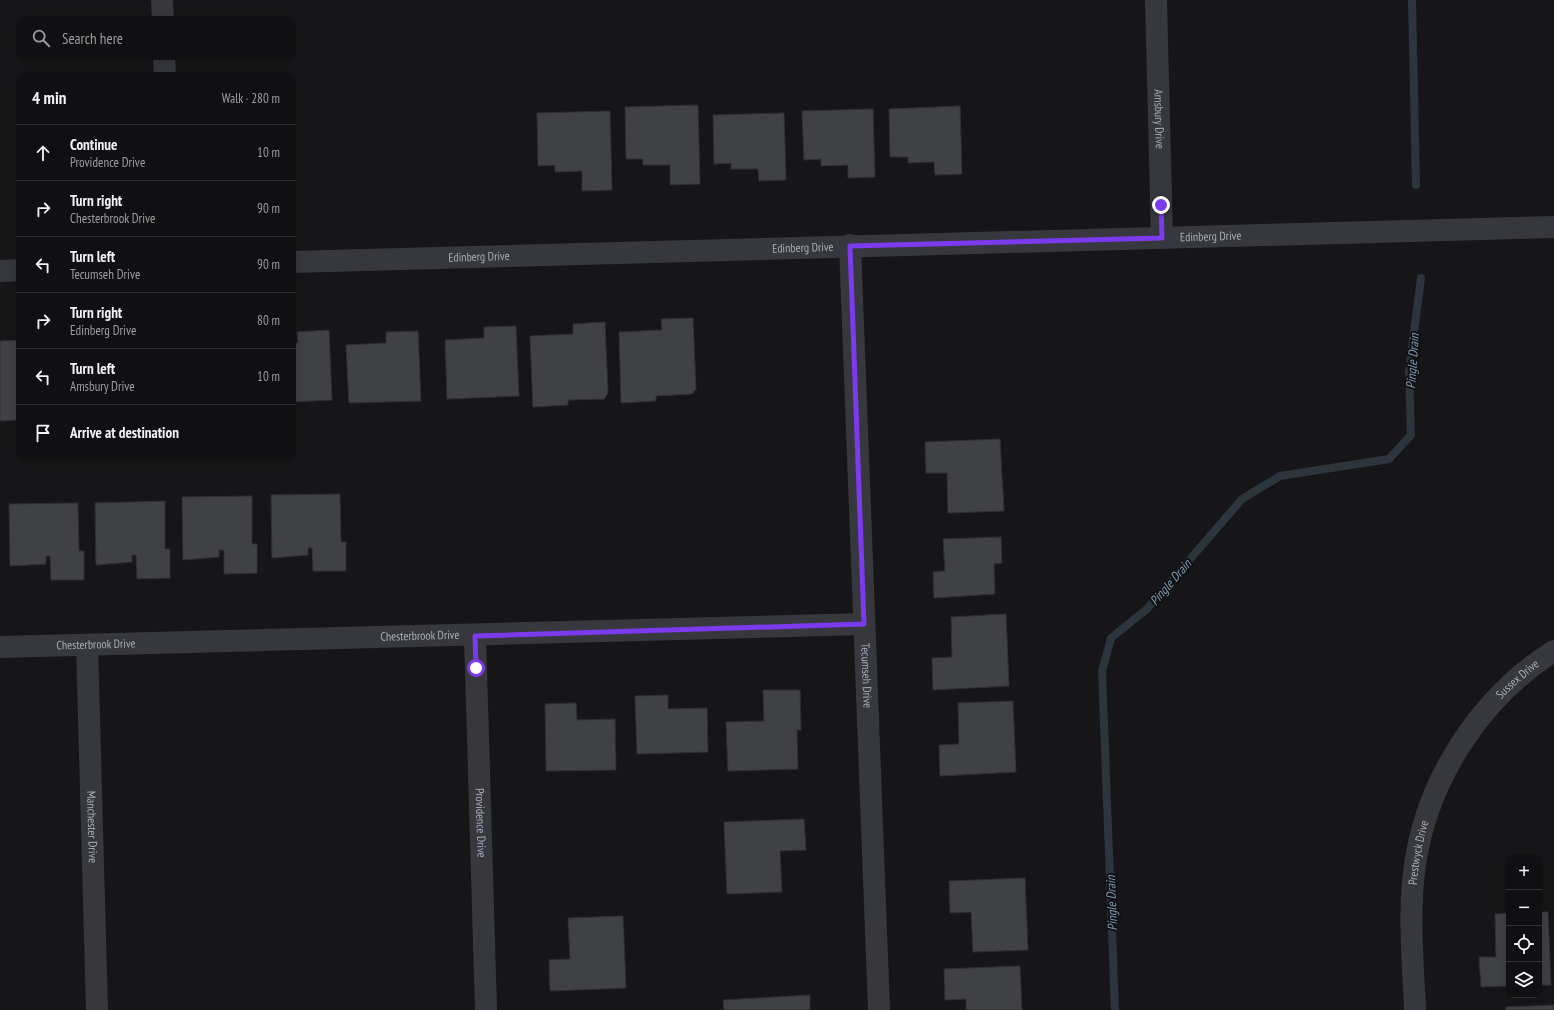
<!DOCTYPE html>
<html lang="en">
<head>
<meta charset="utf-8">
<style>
	body { margin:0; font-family:"PT Sans Narrow",sans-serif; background:#19191b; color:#f1f3f6 }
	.controls { position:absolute; right:12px; bottom:12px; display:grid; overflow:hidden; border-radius:8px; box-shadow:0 2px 10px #0003 }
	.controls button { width:36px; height:36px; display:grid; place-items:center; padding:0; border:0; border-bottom:1px solid #303032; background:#101012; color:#f1f3f6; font:20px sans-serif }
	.stop { position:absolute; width:12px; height:12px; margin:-9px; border:3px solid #7c3aed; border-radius:50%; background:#fff }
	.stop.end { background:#7c3aed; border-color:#fff; box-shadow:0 1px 4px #0008 }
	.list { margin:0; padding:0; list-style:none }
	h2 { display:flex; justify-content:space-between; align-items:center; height:52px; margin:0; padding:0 16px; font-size:17px }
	h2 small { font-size:13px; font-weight:400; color:#9c9d9f }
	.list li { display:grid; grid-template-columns:26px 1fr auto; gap:12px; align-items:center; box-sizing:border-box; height:56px; padding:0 16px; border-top:1px solid #303032 }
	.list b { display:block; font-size:15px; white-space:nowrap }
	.list p { margin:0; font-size:13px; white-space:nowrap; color:#9c9d9f }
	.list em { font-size:13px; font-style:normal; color:#9c9d9f }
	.icon { flex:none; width:22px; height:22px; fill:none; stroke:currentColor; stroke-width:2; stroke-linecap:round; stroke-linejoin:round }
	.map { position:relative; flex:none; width:1554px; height:1010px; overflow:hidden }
	.search { position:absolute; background:#101012; box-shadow:0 2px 10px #0003; left:16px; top:16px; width:280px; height:44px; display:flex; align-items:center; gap:10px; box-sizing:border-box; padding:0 14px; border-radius:12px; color:#9c9d9f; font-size:15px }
	.panel { position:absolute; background:#101012; box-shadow:0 2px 10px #0003; left:16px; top:72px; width:280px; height:388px; border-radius:12px }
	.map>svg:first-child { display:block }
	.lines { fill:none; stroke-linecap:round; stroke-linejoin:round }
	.stream { stroke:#2c353c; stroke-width:8 }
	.building { fill:#404145; stroke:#303034 }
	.street { stroke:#37383d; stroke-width:22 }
	.route { stroke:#7c3aed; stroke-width:5 }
	.labels { text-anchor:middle; stroke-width:4; stroke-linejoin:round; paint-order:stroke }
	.street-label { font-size:12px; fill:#a8adb8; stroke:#111113 }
	.water-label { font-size:13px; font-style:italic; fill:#7f9bb3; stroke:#111113 }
</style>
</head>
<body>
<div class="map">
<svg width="1554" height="1010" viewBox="0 0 1554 1010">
	<rect width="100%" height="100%" fill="#161618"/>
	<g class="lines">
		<g class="stream">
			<polyline points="1412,0 1416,185"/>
			<polyline points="1115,1010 1102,671 1111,638 1147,609 1242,499 1280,476 1389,459 1411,435 1409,371 1421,278"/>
		</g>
	</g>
	<g class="building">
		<polygon points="698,105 700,184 670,185 670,165 643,165 643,159 626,159 625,107"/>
		<polygon points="960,106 962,174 935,175 934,162 908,163 908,157 890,157 889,109"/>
		<polygon points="873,109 875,177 848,178 848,165 821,166 821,159 804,160 802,111"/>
		<polygon points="610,111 612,190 582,191 582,171 555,172 555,165 538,166 537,113"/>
		<polygon points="784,113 786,180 759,181 758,169 731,169 731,163 714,164 713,115"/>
		<polygon points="693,318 696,389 692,394 656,396 656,401 621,403 619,332 662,330 661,319"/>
		<polygon points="605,322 608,393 604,399 568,400 568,405 533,407 530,336 573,334 573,324"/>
		<polygon points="516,326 519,396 447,399 445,340 484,338 484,327"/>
		<polygon points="329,330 332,400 292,402 292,343 298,343 297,332"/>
		<polygon points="418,331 421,401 349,403 346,345 386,343 386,332"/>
		<polygon points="20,340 20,420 0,421 0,341"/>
		<polygon points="1000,439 1004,511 948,513 947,473 926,473 925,442"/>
		<polygon points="340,494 341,542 346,542 346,571 313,571 312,548 308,548 308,555 272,558 271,495"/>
		<polygon points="252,496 252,544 257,544 257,573 224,574 224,550 219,550 219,557 183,560 182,497"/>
		<polygon points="165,501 165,549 170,549 170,578 137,579 136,555 132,555 132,562 96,565 95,503"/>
		<polygon points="78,503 79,551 84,551 84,580 51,580 50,556 46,556 46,564 10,566 9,504"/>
		<polygon points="1001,537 1002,563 994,564 995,594 934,598 933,572 945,571 943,539"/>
		<polygon points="1006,614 1009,686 933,690 932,658 952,657 951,617"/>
		<polygon points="763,690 800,690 801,730 797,730 798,769 728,771 726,722 764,721"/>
		<polygon points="668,695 668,709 707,708 708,752 637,754 635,696"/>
		<polygon points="1013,701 1016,772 940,776 939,745 959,744 958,703"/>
		<polygon points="576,703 577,720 615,719 616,770 546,771 545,704"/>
		<polygon points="804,819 806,850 780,851 782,892 727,894 724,822"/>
		<polygon points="1025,878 1028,950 973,952 971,912 950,913 949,881"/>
		<polygon points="1539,912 1548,912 1551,985 1539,985"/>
		<polygon points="1509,913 1509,986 1481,987 1479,957 1496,957 1495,914"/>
		<polygon points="623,916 626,988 550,991 549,960 570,959 568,918"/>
		<polygon points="1020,966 1022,1010 966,1010 966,999 945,1000 944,969"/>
		<polygon points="810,995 810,1010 724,1010 723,1000"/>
		<polygon points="1554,1005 1554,1010 1506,1010 1506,1007"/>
	</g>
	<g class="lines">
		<g class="street">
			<polyline points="162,0 163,20"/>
			<path id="s1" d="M1156 0 1162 238"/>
			<polyline points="164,56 165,76"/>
			<path id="s2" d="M850 245 879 1010"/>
			<path id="s3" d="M292 262 1554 227"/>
			<polyline points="0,271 20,270"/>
			<path id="s4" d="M475 636 486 1010"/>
			<path id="s5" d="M87 645 97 1010"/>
			<path id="s6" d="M0 647 864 624"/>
			<path id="s7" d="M1415 1010C1413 962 1408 913 1415 865 1427 779 1481 697 1554 651"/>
		</g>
	</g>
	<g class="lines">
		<polyline class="route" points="476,668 475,636 864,624 850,246 1162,238 1161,205"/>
	</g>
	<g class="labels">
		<g class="street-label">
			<text dy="4" stroke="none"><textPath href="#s1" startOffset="119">Amsbury Drive</textPath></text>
			<text dy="4" stroke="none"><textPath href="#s3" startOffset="919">Edinberg Drive</textPath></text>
			<text dy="4" stroke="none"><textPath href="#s3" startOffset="511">Edinberg Drive</textPath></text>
			<text dy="4" stroke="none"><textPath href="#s3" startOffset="187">Edinberg Drive</textPath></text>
			<text dy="4" stroke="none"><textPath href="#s6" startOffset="420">Chesterbrook Drive</textPath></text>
			<text dy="4" stroke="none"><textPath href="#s6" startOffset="96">Chesterbrook Drive</textPath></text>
			<text dy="4" stroke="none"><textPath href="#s2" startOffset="431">Tecumseh Drive</textPath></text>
			<text dy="4" stroke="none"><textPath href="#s7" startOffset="362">Sussex Drive</textPath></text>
			<text dy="4" stroke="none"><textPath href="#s4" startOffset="187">Providence Drive</textPath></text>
			<text dy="4" stroke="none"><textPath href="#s5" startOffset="182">Manchester Drive</textPath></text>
			<text dy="4" stroke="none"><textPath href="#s7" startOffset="158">Prestwyck Drive</textPath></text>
		</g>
		<g class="water-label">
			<text transform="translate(1412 361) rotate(-86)" y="5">Pingle Drain</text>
			<text transform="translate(1170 582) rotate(-49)" y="5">Pingle Drain</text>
			<text transform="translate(1111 903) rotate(-92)" y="5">Pingle Drain</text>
		</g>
	</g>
</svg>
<div class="controls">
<button>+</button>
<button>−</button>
<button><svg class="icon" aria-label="locate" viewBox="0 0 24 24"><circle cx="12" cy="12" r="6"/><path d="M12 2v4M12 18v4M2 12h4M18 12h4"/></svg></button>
<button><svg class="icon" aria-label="layers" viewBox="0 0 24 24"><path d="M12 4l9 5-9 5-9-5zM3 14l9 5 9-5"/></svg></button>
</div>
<div class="stop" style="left:476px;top:668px"></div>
<div class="stop end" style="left:1161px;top:205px"></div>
<div class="search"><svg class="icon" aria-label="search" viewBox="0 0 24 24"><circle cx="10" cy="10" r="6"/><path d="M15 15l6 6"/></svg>Search here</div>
<section class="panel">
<h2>4 min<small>Walk · 280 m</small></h2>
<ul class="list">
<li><svg class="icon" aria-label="ahead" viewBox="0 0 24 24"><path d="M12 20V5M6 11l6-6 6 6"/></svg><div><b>Continue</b><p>Providence Drive</p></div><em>10 m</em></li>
<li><svg class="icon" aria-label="right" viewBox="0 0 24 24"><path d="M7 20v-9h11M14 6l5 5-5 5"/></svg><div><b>Turn right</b><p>Chesterbrook Drive</p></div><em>90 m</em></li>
<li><svg class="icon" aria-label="left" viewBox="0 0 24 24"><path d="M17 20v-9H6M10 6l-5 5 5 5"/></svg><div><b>Turn left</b><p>Tecumseh Drive</p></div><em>90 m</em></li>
<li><svg class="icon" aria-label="right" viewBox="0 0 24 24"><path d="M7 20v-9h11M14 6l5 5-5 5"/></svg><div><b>Turn right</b><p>Edinberg Drive</p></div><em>80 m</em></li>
<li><svg class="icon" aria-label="left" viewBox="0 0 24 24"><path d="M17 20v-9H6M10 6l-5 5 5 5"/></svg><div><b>Turn left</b><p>Amsbury Drive</p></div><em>10 m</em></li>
<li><svg class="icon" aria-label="arrive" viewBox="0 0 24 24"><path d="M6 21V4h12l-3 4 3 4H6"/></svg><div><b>Arrive at destination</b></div></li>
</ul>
</section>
</div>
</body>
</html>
